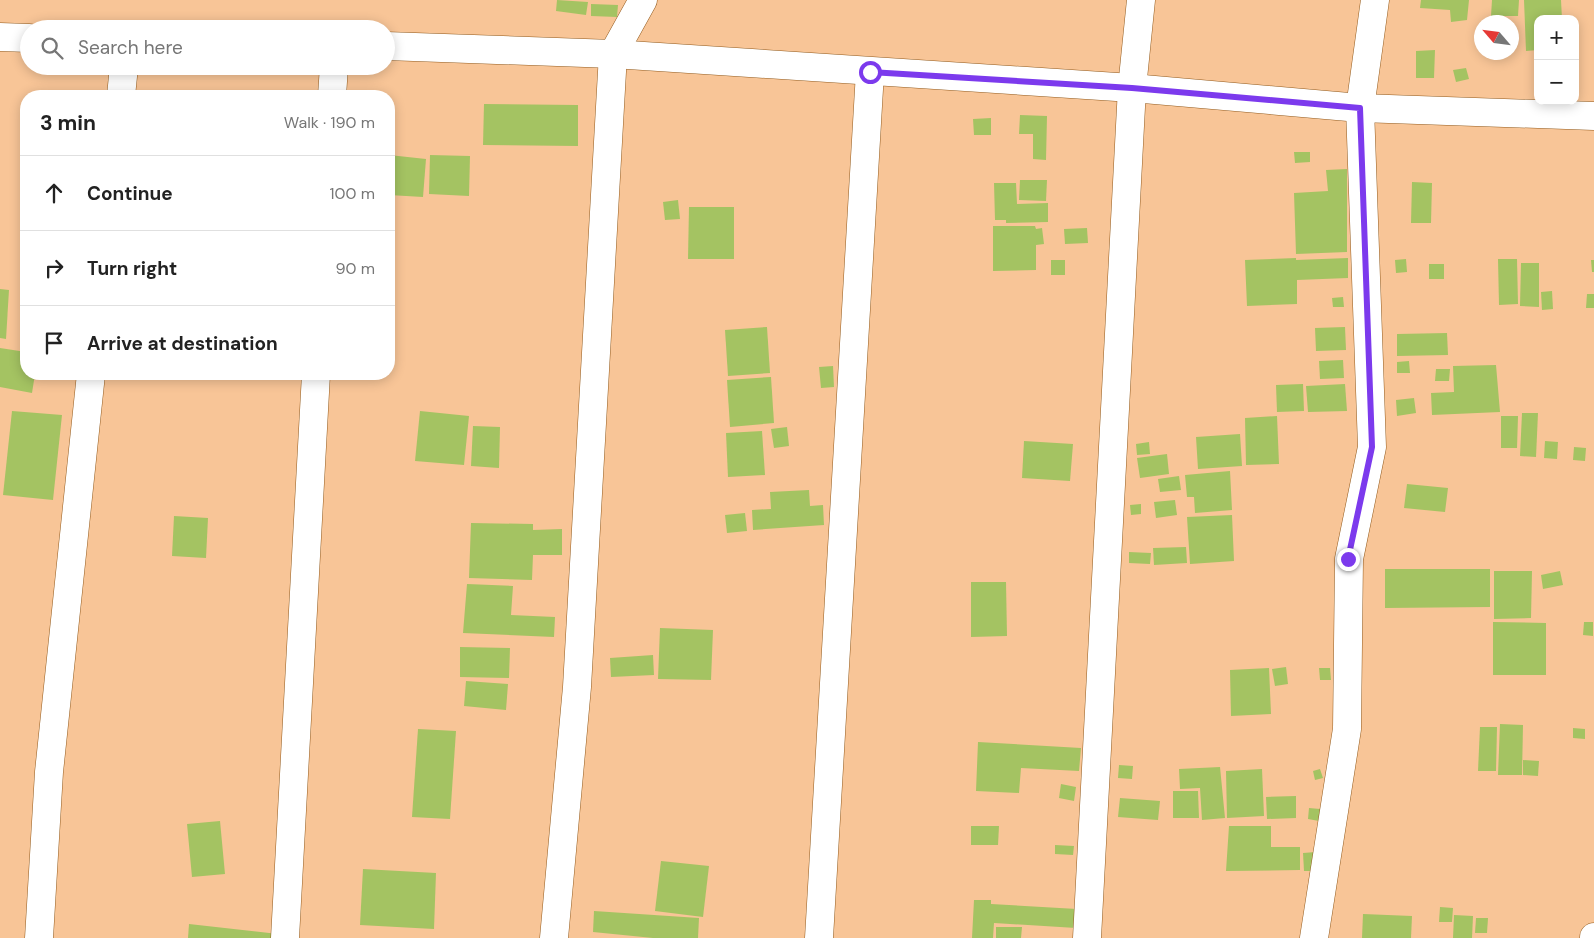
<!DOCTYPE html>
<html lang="en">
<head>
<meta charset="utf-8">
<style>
	body { margin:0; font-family:"DM Sans",sans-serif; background:#f2f2f2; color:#222 }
	.controls { position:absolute; right:15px; top:15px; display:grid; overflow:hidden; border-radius:10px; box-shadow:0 2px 12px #0003 }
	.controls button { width:45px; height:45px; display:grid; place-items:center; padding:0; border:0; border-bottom:1px solid #e0e0e0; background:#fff; color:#222; font:25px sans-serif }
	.compass { position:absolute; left:1474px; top:15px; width:45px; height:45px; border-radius:50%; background:#fff; box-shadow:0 2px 12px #0003; rotate:298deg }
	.stop { position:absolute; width:15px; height:15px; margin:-11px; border:4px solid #7c3aed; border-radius:50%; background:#fff }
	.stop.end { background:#7c3aed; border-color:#fff; box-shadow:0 1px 5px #0008 }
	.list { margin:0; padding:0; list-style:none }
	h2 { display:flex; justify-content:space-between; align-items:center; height:65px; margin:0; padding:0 20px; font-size:21px }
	h2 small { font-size:16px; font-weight:400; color:#767676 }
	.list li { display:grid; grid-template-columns:32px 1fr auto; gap:15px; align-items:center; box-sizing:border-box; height:75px; padding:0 20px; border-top:1px solid #e0e0e0 }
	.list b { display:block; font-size:19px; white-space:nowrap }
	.list em { font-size:16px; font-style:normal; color:#767676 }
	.icon { flex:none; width:28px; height:28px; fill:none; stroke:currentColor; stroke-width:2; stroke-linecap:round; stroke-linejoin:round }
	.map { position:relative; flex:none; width:1594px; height:938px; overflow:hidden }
	.search { position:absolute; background:#fff; box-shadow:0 2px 12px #0003; left:20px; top:20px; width:375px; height:55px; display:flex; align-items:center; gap:12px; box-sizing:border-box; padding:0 18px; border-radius:28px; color:#767676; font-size:19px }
	.panel { position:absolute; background:#fff; box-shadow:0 2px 12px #0003; left:20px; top:90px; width:375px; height:290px; border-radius:20px }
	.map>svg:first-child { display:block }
	.building { fill:#a4c362 }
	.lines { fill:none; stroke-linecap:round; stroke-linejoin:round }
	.minor-casing { stroke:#935b1d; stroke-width:29 }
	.minor { stroke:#fff; stroke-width:28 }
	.route { stroke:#7c3aed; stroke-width:6 }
</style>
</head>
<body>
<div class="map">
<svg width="1594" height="938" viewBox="0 0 1594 938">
	<rect width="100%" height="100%" fill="#f8c597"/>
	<g class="building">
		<polygon points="557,0 588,2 586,15 556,11"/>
		<polygon points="1421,0 1469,0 1467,20 1451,22 1450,10 1420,8"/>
		<polygon points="1492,0 1519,0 1518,16 1491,16"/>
		<polygon points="1524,0 1561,0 1562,19 1538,19 1538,50 1526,51"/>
		<polygon points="591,4 618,5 617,17 591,16"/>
		<polygon points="1435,50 1434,78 1416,78 1416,51"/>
		<polygon points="1466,68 1469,79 1456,82 1453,70"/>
		<polygon points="484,104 578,105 578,146 483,145"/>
		<polygon points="1020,115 1047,116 1046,160 1033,159 1033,134 1019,134"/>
		<polygon points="991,118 991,135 974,135 973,119"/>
		<polygon points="1294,152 1310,152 1310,162 1295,163"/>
		<polygon points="389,155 426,159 423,197 389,195"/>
		<polygon points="430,155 470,156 469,196 429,194"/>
		<polygon points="1347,169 1347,252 1296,254 1294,193 1328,191 1326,170"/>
		<polygon points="1020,180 1047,180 1046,201 1019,200"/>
		<polygon points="1412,182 1432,183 1431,223 1411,223"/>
		<polygon points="994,183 1016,183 1017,204 1048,203 1048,222 1006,223 1006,220 995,220"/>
		<polygon points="678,200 680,219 665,220 663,202"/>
		<polygon points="689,207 734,207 734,259 688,259"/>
		<polygon points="993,226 1035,226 1036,229 1042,228 1044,244 1036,245 1036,270 993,271"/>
		<polygon points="1087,228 1088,243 1065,244 1064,229"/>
		<polygon points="1296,258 1296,260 1348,258 1348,278 1297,280 1297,304 1247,306 1245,260"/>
		<polygon points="1406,259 1407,272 1396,273 1395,260"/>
		<polygon points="1498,259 1517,259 1518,304 1499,305"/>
		<rect x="1051" y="260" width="14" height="15"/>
		<polygon points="1591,260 1594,260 1594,272 1592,272"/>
		<polygon points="1521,263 1539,263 1539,307 1520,306"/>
		<rect x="1429" y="264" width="15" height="15"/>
		<polygon points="0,289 9,290 6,339 0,338"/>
		<polygon points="1552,291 1553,309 1542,310 1541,292"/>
		<polygon points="1587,294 1594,294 1594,308 1586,308"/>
		<polygon points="1343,297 1344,307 1333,307 1332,298"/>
		<polygon points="767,327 770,373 728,376 725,330"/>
		<polygon points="1345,327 1346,350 1316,351 1315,328"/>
		<polygon points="1447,333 1448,355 1397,356 1397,334"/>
		<polygon points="0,348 26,352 26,374 35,374 32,393 0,387"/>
		<polygon points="1343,360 1344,378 1320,379 1319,361"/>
		<polygon points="1409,361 1410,373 1397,373 1397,362"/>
		<polygon points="1496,365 1500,412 1432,415 1431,393 1454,392 1453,366"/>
		<polygon points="833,366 834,387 821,388 819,367"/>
		<polygon points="1436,369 1450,369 1449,381 1435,381"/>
		<polygon points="771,377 774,423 730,427 727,380"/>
		<polygon points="1303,384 1304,411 1277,412 1276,385"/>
		<polygon points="1345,384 1347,411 1308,412 1306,386"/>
		<polygon points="1414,398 1416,413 1397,416 1396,400"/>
		<polygon points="12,411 62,415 53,500 3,495"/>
		<polygon points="420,411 469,416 464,465 415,461"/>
		<polygon points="1522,413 1538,413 1536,457 1520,456"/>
		<polygon points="1277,416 1279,464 1246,465 1245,418"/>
		<polygon points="1501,416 1518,416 1517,448 1501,448"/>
		<polygon points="473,426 500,427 499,468 471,466"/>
		<polygon points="787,427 789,446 774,448 771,429"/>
		<polygon points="762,431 765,475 728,477 726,433"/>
		<polygon points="1240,434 1242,466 1198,469 1196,437"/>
		<polygon points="1024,441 1073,444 1070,481 1022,478"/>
		<polygon points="1545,441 1558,442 1557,459 1544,458"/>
		<polygon points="1149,442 1150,454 1137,455 1136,444"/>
		<polygon points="1574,447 1586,448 1585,461 1573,460"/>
		<polygon points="1167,454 1169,474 1140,478 1137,458"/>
		<polygon points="1230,471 1232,510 1195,513 1194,497 1187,497 1185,475"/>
		<polygon points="1179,476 1181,490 1160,492 1158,479"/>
		<polygon points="1407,484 1448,488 1445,512 1404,508"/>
		<polygon points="809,490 810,506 823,505 824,525 753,530 752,510 771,509 770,492"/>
		<polygon points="1175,500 1177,515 1156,518 1154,502"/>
		<polygon points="1141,504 1141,514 1131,515 1130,505"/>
		<polygon points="745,513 747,531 727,533 725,515"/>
		<polygon points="1232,515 1234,561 1190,564 1187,517"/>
		<polygon points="174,516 208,518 206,558 172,556"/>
		<polygon points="471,523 533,524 533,530 562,529 562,555 533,555 532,580 469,578"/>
		<polygon points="1186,547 1187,563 1154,565 1153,548"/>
		<polygon points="1129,552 1151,553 1150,564 1129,563"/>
		<polygon points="1385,569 1490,569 1490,607 1385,608"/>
		<polygon points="1494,571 1532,571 1531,618 1494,619"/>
		<polygon points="1560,571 1563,585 1543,589 1541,575"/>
		<polygon points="971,582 1006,582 1007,636 971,637"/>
		<polygon points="467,584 513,586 511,615 555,617 554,637 463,633"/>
		<polygon points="1493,622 1546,623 1546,675 1493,675"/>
		<polygon points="1584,622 1593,622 1593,636 1583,635"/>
		<polygon points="660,628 713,630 711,680 658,679"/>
		<polygon points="460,647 510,648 509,678 460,677"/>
		<polygon points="653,655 654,675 611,677 610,658"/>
		<polygon points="1286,667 1288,684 1275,686 1272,669"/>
		<polygon points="1269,668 1271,714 1231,716 1230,670"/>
		<polygon points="1319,668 1330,668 1331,680 1320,680"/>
		<polygon points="466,681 508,684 506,710 464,706"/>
		<polygon points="1500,724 1523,725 1522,775 1498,775"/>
		<polygon points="1480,727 1497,727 1496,771 1478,771"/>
		<polygon points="1573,728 1585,729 1585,739 1573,738"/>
		<polygon points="418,729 456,731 450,819 412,817"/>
		<polygon points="978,742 1081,748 1079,771 1021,768 1019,793 976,791"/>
		<polygon points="1523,760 1539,761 1538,776 1523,775"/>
		<polygon points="1119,765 1133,766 1132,779 1118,778"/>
		<polygon points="1220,767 1225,818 1202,820 1200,788 1180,789 1179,769"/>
		<polygon points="1262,769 1264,816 1227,818 1226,771"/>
		<polygon points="1320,769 1323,778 1315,780 1313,771"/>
		<polygon points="1061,784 1076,787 1074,801 1059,798"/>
		<polygon points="1173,791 1198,791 1199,818 1173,818"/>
		<polygon points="1296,796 1296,818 1267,819 1266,797"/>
		<polygon points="1120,798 1160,801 1158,820 1118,817"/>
		<polygon points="1309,808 1320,809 1319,821 1308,819"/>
		<polygon points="220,821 225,874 192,877 187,824"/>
		<polygon points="971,826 999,826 998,845 971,845"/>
		<polygon points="1229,826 1271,826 1271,847 1300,847 1300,870 1226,871"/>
		<polygon points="1055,845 1074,846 1073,855 1055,854"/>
		<polygon points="1316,852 1316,871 1304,871 1303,853"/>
		<polygon points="661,861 709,866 703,917 655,911"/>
		<polygon points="363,869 436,873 434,929 360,925"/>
		<polygon points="974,900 991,900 991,904 1077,909 1076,928 994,923 993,938 972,938"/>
		<polygon points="1440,907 1453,908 1452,922 1439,922"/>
		<polygon points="594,911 699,918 698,938 653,938 593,932"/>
		<polygon points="1363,914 1412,916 1411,938 1362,938"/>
		<polygon points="1454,915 1473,916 1472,938 1453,938"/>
		<polygon points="1476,918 1488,918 1487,933 1475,933"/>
		<polygon points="189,924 278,934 278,938 188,938"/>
		<polygon points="996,927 1022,927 1021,938 996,938"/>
	</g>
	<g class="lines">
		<defs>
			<g id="minor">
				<polyline points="0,37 29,38"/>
				<polyline points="386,46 613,54 1132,88 1360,108 1594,116"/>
				<polyline points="121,96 124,66"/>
				<polyline points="332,96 334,66"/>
				<polyline points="39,938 49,772 91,374"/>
				<polyline points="285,938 316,374"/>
				<polyline points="554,938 577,687 613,54 643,0"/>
				<polyline points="819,938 870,72"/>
				<polyline points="1087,938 1132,88 1141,0"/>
				<polyline points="1314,938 1347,729 1349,559 1372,447 1360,108 1375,0"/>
				<polyline points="1594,938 1594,937"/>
			</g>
		</defs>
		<use href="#minor" class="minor-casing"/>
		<use href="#minor" class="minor"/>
	</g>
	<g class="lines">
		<polyline class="route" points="870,72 1132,88 1360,108 1372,447 1348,559"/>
	</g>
</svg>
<div class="controls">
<button>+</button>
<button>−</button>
</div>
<svg class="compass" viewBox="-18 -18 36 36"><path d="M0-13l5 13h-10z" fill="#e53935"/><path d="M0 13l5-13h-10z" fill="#767676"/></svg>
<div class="stop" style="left:870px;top:72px"></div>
<div class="stop end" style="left:1348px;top:559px"></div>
<div class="search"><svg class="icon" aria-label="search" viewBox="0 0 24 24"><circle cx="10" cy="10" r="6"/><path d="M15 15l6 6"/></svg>Search here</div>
<section class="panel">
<h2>3 min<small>Walk · 190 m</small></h2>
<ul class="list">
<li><svg class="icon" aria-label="ahead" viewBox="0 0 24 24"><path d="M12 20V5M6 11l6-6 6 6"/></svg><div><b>Continue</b></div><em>100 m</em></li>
<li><svg class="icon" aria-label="right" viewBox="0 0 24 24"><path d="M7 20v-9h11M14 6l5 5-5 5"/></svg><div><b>Turn right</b></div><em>90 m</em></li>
<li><svg class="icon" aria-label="arrive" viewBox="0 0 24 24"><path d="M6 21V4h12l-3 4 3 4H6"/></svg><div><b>Arrive at destination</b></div></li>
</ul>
</section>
</div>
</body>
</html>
